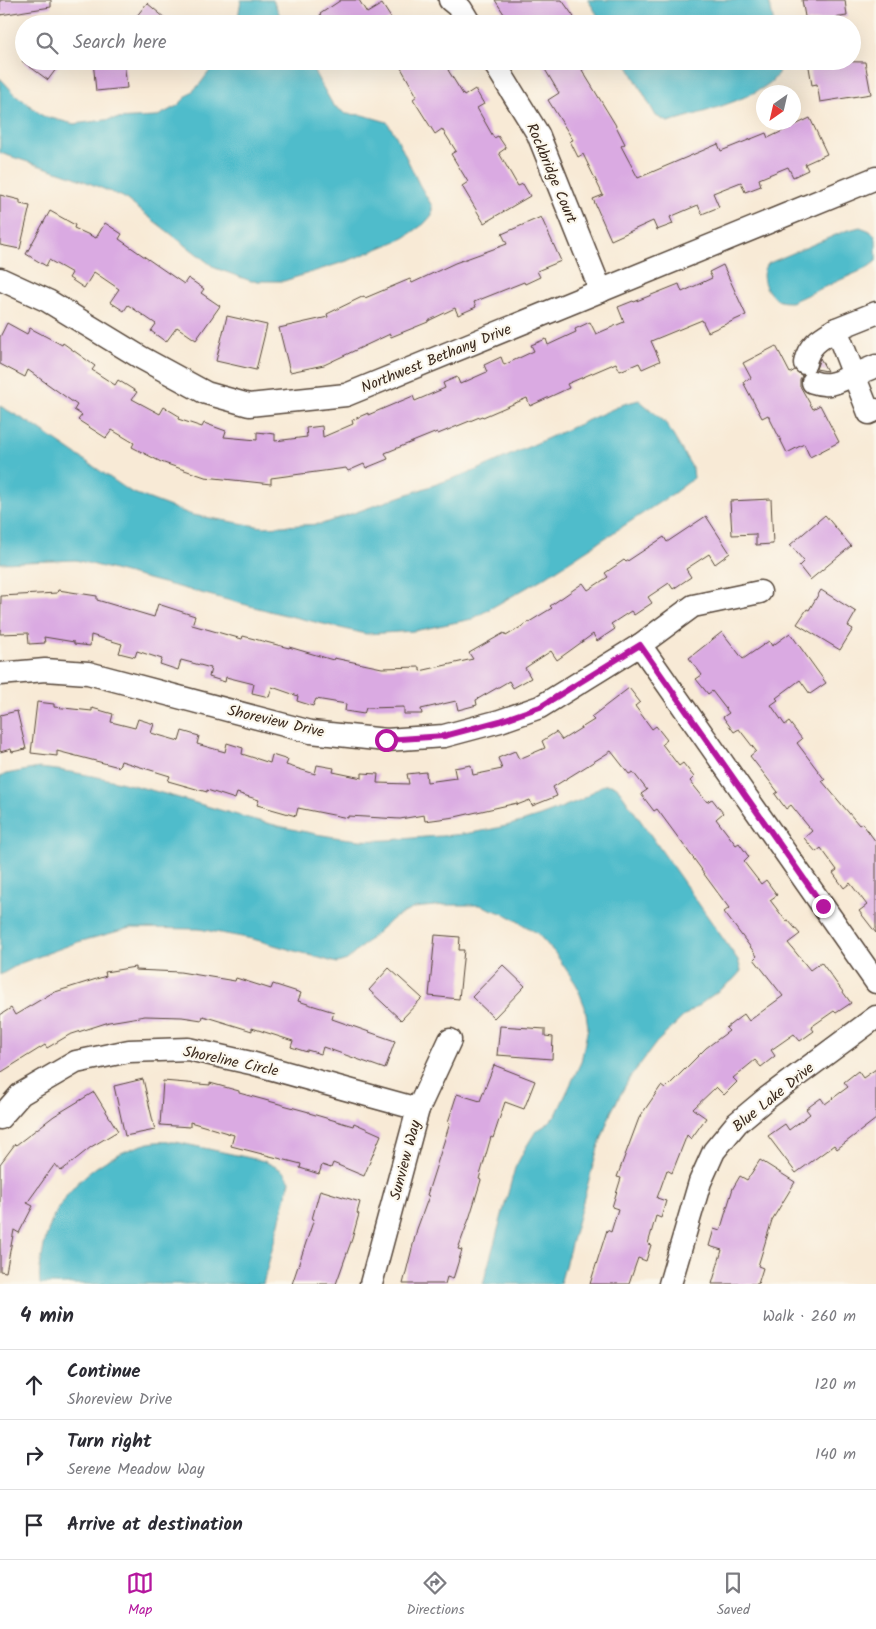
<!DOCTYPE html>
<html lang="en">
<head>
<meta charset="utf-8">
<style>
	body { margin:0; font-family:Kalam,sans-serif; background:#f7f7f7; color:#2b2b33 }
	.compass { position:absolute; left:756px; top:85px; width:45px; height:45px; border-radius:50%; background:#fff; box-shadow:0 5px 20px #0002; rotate:214deg }
	.stop { position:absolute; width:15px; height:15px; margin:-11px; border:4px solid #b5179e; border-radius:50%; background:#fff }
	.stop.end { background:#b5179e; border-color:#fff; box-shadow:0 1px 5px #0008 }
	.list { margin:0; padding:0; list-style:none }
	h2 { display:flex; justify-content:space-between; align-items:center; height:65px; margin:0; padding:0 20px; font-size:21px }
	h2 small { font-size:16px; font-weight:400; color:#7c7c81 }
	.list li { display:grid; grid-template-columns:32px 1fr auto; gap:15px; align-items:center; box-sizing:border-box; height:70px; padding:0 20px; border-top:1px solid #e1e1e2 }
	.list b { display:block; font-size:19px; white-space:nowrap }
	.list p { margin:0; font-size:16px; white-space:nowrap; color:#7c7c81 }
	.list em { font-size:16px; font-style:normal; color:#7c7c81 }
	.icon { flex:none; width:28px; height:28px; fill:none; stroke:currentColor; stroke-width:2; stroke-linecap:round; stroke-linejoin:round }
	.map { position:relative; flex:none; width:876px; height:1284px; overflow:hidden }
	.search { position:absolute; background:#fff; box-shadow:0 5px 20px #0002; left:15px; right:15px; top:15px; height:55px; display:flex; align-items:center; gap:12px; box-sizing:border-box; padding:0 18px; border-radius:28px; color:#7c7c81; font-size:19px }
	.sheet { height:275px; background:#fff }
	nav { display:flex; justify-content:space-around; align-items:center; box-sizing:border-box; height:70px; border-top:1px solid #e1e1e2; background:#fff; font-size:14px; color:#7c7c81 }
	nav a { display:grid; justify-items:center; gap:2px }
	nav .on { color:#b5179e }
	.map>svg:first-child { display:block }
	.water { fill:#50bccb; stroke:#467374 }
	.building { fill:#daaae2 }
	.lines { fill:none; stroke-linecap:round; stroke-linejoin:round }
	.minor-casing { stroke:#57473a; stroke-width:25 }
	.minor { stroke:#fff; stroke-width:22 }
	.route { stroke:#b5179e; stroke-width:6 }
	.labels { text-anchor:middle; stroke-width:4.5; stroke-linejoin:round; paint-order:stroke }
	.street-label { font-size:15px; fill:#3b2a1e; stroke:#fbf7ec }
</style>
</head>
<body>
<div class="map">
<svg width="876" height="1284" viewBox="0 0 876 1284">
	<rect width="100%" height="100%" fill="#fbf7ec"/>
	<filter id="ink" filterUnits="userSpaceOnUse"><feTurbulence type="fractalNoise" baseFrequency=".02" numOctaves="2"/><feDisplacementMap in="SourceGraphic" scale="10" xChannelSelector="R" yChannelSelector="G"/><feConvolveMatrix kernelMatrix="1 2 1 2 8 2 1 2 1" color-interpolation-filters="sRGB"/></filter>
	<filter id="wash" filterUnits="userSpaceOnUse"><feTurbulence type="fractalNoise" baseFrequency=".0096" numOctaves="4" result="noise"/><feDisplacementMap in="SourceGraphic" scale="20" xChannelSelector="R" yChannelSelector="G"/><feGaussianBlur stdDeviation="1.12" result="paint"/><feColorMatrix in="noise" values="0 0 0 0 0 0 0 0 0 0 0 0 0 0 0 0 0 1.4 0 .05"/><feComposite in="paint" operator="in"/></filter>
	<g filter="url(#wash)">
		<rect width="100%" height="100%" fill="#f8ead6"/>
		<g class="water">
			<polygon points="241,0 273,0 284,24 237,24"/>
			<polygon points="588,0 769,0 774,24 603,24"/>
			<polygon points="217,61 308,61 333,105 346,114 363,115 387,122 396,136 419,184 432,206 432,215 424,224 404,238 350,260 284,281 251,281 215,268 123,197 72,176 0,153 0,78 15,94 43,116 74,124 113,119 156,117 177,106 200,84"/>
			<path d="M625 61H779C779 65 780 69 778 73 770 95 691 116 668 122L656 116Z"/>
			<path d="M860 227 868 230 874 234 876 240V261L867 268 791 302C787 302 781 302 778 300 766 293 758 276 767 264L845 231Z"/>
			<polygon points="639,400 665,422 693,469 694,478 674,493 547,576 472,619 414,631 366,634 277,613 76,560 0,563 0,406 30,423 131,492 192,515 263,527 322,524 385,502 477,470 624,404"/>
			<path d="M39 768C149 778 250 830 359 840 386 842 415 837 442 836 486 833 530 822 570 804 576 802 582 800 587 796 599 788 602 781 617 787L738 960 741 971 733 980 683 1017 656 1043 629 1079 611 1112 597 1151 560 1284H483L515 1168 526 1147 536 1131 546 1125 556 1115 581 1062 588 1027 585 1007 576 984 555 953 537 933 509 916 480 905H445L414 908 392 919 347 960 337 963 253 939 199 929 130 928 78 942 21 963 0 975V777L6 774Z"/>
			<path d="M176 1142 264 1161 278 1168 285 1173 290 1181 263 1284H40C38 1272 42 1258 44 1246 55 1192 97 1157 149 1143 157 1141 167 1142 176 1142Z"/>
		</g>
		<g id="blocks">
			<g class="building">
				<polygon points="0,0 51,0 51,7 0,15"/>
				<polygon points="341,0 359,0 367,13 382,4 391,18 382,24 326,24 320,14"/>
				<polygon points="495,0 562,0 574,17 564,24 490,24 504,14"/>
				<polygon points="802,0 845,0 847,16 806,22"/>
				<polygon points="147,3 172,24 145,24 136,17"/>
				<polygon points="22,61 62,61 48,80"/>
				<polygon points="93,61 124,61 127,88 96,91"/>
				<polygon points="403,61 462,61 448,70 464,96 475,89 484,104 477,108 494,138 498,136 506,148 499,153 518,186 523,184 530,196 484,223 462,186 468,182 451,154 456,151 442,129 435,134 413,99 417,96 401,68 406,65"/>
				<polygon points="540,61 596,61 582,70 615,124 625,144 621,146 638,178 718,144 721,151 766,133 768,138 810,118 827,154 805,164 808,170 793,177 788,167 759,179 761,186 745,192 741,182 713,193 719,207 702,214 698,205 670,217 673,224 657,230 653,221 611,240 593,199 603,195 583,154 578,157 570,141 573,140 548,100 559,93"/>
				<polygon points="808,61 865,62 871,94 820,102 817,84 812,85"/>
				<polygon points="0,195 20,200 20,204 30,206 20,249 0,245"/>
				<polygon points="50,211 75,225 74,228 96,238 105,223 122,234 119,239 184,284 188,278 204,289 201,293 220,306 196,340 177,327 166,342 151,331 156,324 128,305 124,311 110,302 119,289 94,272 84,288 69,278 72,273 49,260 46,266 26,254"/>
				<polygon points="541,217 561,261 537,271 540,277 525,284 524,282 474,302 476,307 458,315 455,308 428,321 428,322 391,337 390,334 324,365 290,372 279,328 328,317 327,314 364,296 365,298 410,279 412,283 455,263 507,244 502,234"/>
				<polygon points="723,265 746,315 708,332 702,320 651,341 660,361 642,369 639,363 620,371 616,363 567,384 569,388 530,406 527,398 483,417 482,416 438,434 437,432 385,453 388,459 366,468 364,464 348,471 346,468 271,478 271,484 205,477 161,462 132,447 134,443 112,430 106,438 78,420 82,415 74,410 77,405 28,370 25,377 0,364 0,337 7,323 27,334 30,328 62,345 63,343 95,366 92,370 115,385 118,380 137,392 132,399 160,414 164,407 179,416 178,419 202,427 204,423 226,431 224,437 257,440 257,432 275,434 275,441 307,437 306,428 322,426 323,437 353,424 352,420 368,413 368,415 413,396 415,401 445,388 443,383 457,377 460,384 487,372 484,365 501,357 504,365 534,351 531,345 546,339 548,345 576,332 575,329 590,322 596,334 624,322 618,307 633,301 634,302 679,284 682,292 712,278 709,272"/>
				<polygon points="227,316 267,325 256,370 216,361"/>
				<polygon points="776,346 790,373 795,370 802,376 800,379 800,386 813,409 820,405 839,442 810,457 804,444 787,453 768,415 762,418 743,382 751,378 743,363"/>
				<polygon points="820,358 827,371 816,369"/>
				<polygon points="771,499 773,544 756,545 756,534 732,535 730,501"/>
				<polygon points="825,515 851,546 810,580 799,566 804,561 790,545"/>
				<polygon points="706,516 730,553 715,564 709,554 686,569 691,577 673,589 669,583 648,597 652,603 634,615 631,611 611,624 615,629 597,641 593,634 557,660 551,651 525,668 531,678 513,688 509,681 476,700 477,705 458,710 456,701 421,709 422,714 404,714 404,707 366,708 364,714 345,711 346,704 316,699 313,706 297,701 298,696 272,687 269,697 252,693 254,684 226,677 225,682 209,677 211,668 181,660 178,670 160,664 162,659 137,651 135,657 119,653 122,644 91,635 90,646 74,644 74,642 44,637 45,643 29,644 28,633 0,634 1,596 57,593 58,590 97,596 97,600 154,617 158,604 195,616 192,625 242,639 243,636 289,648 289,647 333,660 334,658 382,668 420,667 420,671 473,659 469,653 504,633 506,636 552,608 550,606 583,583 588,590 608,577 605,573 624,560 626,562 664,537 667,542"/>
				<polygon points="821,590 856,612 848,626 853,629 840,650 797,624 807,609 809,610"/>
				<polygon points="722,632 743,659 769,641 772,646 790,633 826,683 810,694 800,680 776,698 778,700 771,705 785,725 789,722 802,739 797,743 825,780 822,781 859,825 862,823 876,842 876,933 859,911 867,905 850,883 844,888 833,873 837,870 821,848 816,852 804,838 812,831 791,805 786,809 775,794 778,792 750,756 756,751 739,729 734,732 723,717 729,713 712,691 708,694 696,679 702,675 689,658"/>
				<polygon points="629,688 640,702 635,706 652,729 656,726 667,740 662,744 679,766 683,763 694,777 690,781 707,802 712,799 723,813 716,819 736,845 739,843 749,857 744,862 761,884 766,880 777,895 770,900 786,921 788,920 800,934 788,943 810,970 821,962 851,1003 836,1013 834,1011 811,1027 814,1031 800,1041 794,1034 771,1050 775,1056 761,1067 755,1060 733,1078 737,1082 724,1095 716,1087 693,1109 706,1118 691,1139 687,1135 672,1173 667,1170 657,1198 666,1201 661,1218 656,1216 648,1244 651,1245 646,1261 638,1258 629,1284 590,1284 607,1230 611,1232 618,1209 612,1207 621,1178 617,1177 639,1118 661,1086 665,1089 706,1048 729,1031 726,1028 744,1014 749,1021 783,996 754,959 757,956 724,912 729,908 701,870 702,870 657,809 654,811 641,794 647,790 633,772 629,774 611,751 553,787 557,796 532,806 530,800 517,805 517,803 455,817 425,821 424,815 400,819 348,816 348,818 298,808 296,816 257,805 259,800 237,793 235,799 207,790 207,792 168,781 170,776 121,761 119,767 57,751 57,756 31,753 37,702 54,704 54,707 92,711 92,708 113,714 111,722 135,728 138,719 154,724 151,733 179,741 182,731 199,736 197,744 225,752 227,743 243,748 242,754 270,763 272,755 288,760 286,765 315,774 317,765 334,768 333,772 362,778 362,773 378,774 377,783 409,784 407,774 426,772 427,782 456,778 454,768 471,765 473,775 502,769 498,758 515,751 519,759 545,748 542,741 556,732 562,740 594,720 591,717"/>
				<polygon points="17,711 26,749 12,752 11,749 0,752 0,715"/>
				<polygon points="435,935 460,937 459,950 464,950 459,999 429,996"/>
				<polygon points="503,965 525,986 494,1018 472,997"/>
				<polygon points="135,967 135,970 180,972 235,981 236,978 271,989 273,984 301,993 298,1001 334,1012 332,1019 395,1041 385,1069 323,1047 321,1054 307,1050 307,1052 291,1047 293,1041 252,1028 252,1031 203,1016 202,1020 182,1017 145,1016 109,1022 69,1035 47,1048 45,1045 0,1073 0,1015 11,1008 15,1015 52,993 106,976 105,972"/>
				<polygon points="389,968 422,998 401,1020 369,990"/>
				<polygon points="500,1026 545,1029 545,1036 553,1037 552,1059 497,1055"/>
				<polygon points="494,1065 535,1081 524,1109 505,1102 493,1138 491,1137 479,1179 481,1180 470,1216 458,1249 462,1250 453,1279 447,1277 445,1284 403,1284 417,1229 429,1196 427,1195 450,1123 448,1122 457,1094 480,1101"/>
				<polygon points="876,1069 876,1119 837,1149 834,1145 796,1173 768,1136 785,1124 789,1130 810,1114 806,1109 821,1098 825,1104 848,1087 844,1082 858,1071 863,1078"/>
				<polygon points="143,1079 155,1130 125,1136 114,1086"/>
				<polygon points="163,1081 210,1085 210,1083 239,1091 239,1093 309,1112 309,1113 353,1126 354,1123 381,1135 364,1176 333,1163 331,1168 322,1165 319,1174 300,1168 301,1164 231,1146 234,1135 190,1122 190,1127 160,1125"/>
				<polygon points="94,1092 118,1131 91,1147 61,1171 55,1164 27,1203 33,1206 19,1233 14,1230 6,1272 0,1271 0,1164 15,1144 16,1145 54,1116"/>
				<polygon points="760,1160 795,1182 772,1220 758,1266 763,1268 758,1284 712,1284 722,1250 709,1246 714,1229 720,1231 733,1188 740,1176 747,1180"/>
				<polygon points="320,1190 360,1202 357,1213 359,1214 352,1239 336,1284 292,1284 314,1219 312,1219"/>
			</g>
		</g>
	</g>
	<g filter="url(#ink)">
		<use href="#blocks" fill-opacity="0" stroke="#57473a" stroke-width="1"/>
		<g class="lines">
			<defs>
				<g id="minor">
					<polyline points="450,0 461,9 470,24"/>
					<polyline points="493,61 538,134 601,291"/>
					<polyline points="0,279 48,301 140,357 206,393 249,405 346,395 876,178"/>
					<polyline points="876,313 836,329 854,375 876,366"/>
					<path d="M805 363C808 345 821 338 836 329"/>
					<path d="M813 382C830 388 838 381 854 375L869 413 876 410"/>
					<polyline points="640,645 876,982"/>
					<polyline points="0,674 45,670 88,673 311,732 386,740 444,736 500,721 540,707 640,645 693,606 760,592"/>
					<polyline points="0,1118 21,1094 76,1062 129,1051 188,1049 251,1063 418,1109"/>
					<polyline points="371,1284 418,1109 450,1040"/>
					<polyline points="670,1284 700,1182 714,1151 737,1123 767,1098 876,1017"/>
				</g>
			</defs>
			<use href="#minor" class="minor-casing"/>
			<use href="#minor" class="minor"/>
		</g>
	</g>
	<g class="lines" filter="url(#ink)">
		<polyline class="route" points="386,740 444,736 500,721 540,707 640,645 823,906"/>
	</g>
	<g class="labels">
		<g class="street-label">
			<text transform="translate(552 173) rotate(67)" y="5">Rockbridge Court</text>
			<text transform="translate(436 358) rotate(-22)" y="5">Northwest Bethany Drive</text>
			<text transform="translate(276 721) rotate(13)" y="5">Shoreview Drive</text>
			<text transform="translate(231 1061) rotate(12)" y="5">Shoreline Circle</text>
			<text transform="translate(773 1097) rotate(-39)" y="5">Blue Lake Drive</text>
			<text transform="translate(405 1160) rotate(-75)" y="5">Sunview Way</text>
		</g>
	</g>
</svg>
<svg class="compass" viewBox="-18 -18 36 36"><path d="M0-13l5 13h-10z" fill="#e53935"/><path d="M0 13l5-13h-10z" fill="#7c7c81"/></svg>
<div class="stop" style="left:386px;top:740px"></div>
<div class="stop end" style="left:823px;top:906px"></div>
<div class="search"><svg class="icon" aria-label="search" viewBox="0 0 24 24"><circle cx="10" cy="10" r="6"/><path d="M15 15l6 6"/></svg>Search here</div>
</div>
<section class="sheet">
<h2>4 min<small>Walk · 260 m</small></h2>
<ul class="list">
<li><svg class="icon" aria-label="ahead" viewBox="0 0 24 24"><path d="M12 20V5M6 11l6-6 6 6"/></svg><div><b>Continue</b><p>Shoreview Drive</p></div><em>120 m</em></li>
<li><svg class="icon" aria-label="right" viewBox="0 0 24 24"><path d="M7 20v-9h11M14 6l5 5-5 5"/></svg><div><b>Turn right</b><p>Serene Meadow Way</p></div><em>140 m</em></li>
<li><svg class="icon" aria-label="arrive" viewBox="0 0 24 24"><path d="M6 21V4h12l-3 4 3 4H6"/></svg><div><b>Arrive at destination</b></div></li>
</ul>
</section>
<nav>
<a class="on"><svg class="icon" aria-label="map" viewBox="0 0 24 24"><path d="M3 6l6-2 6 2 6-2v14l-6 2-6-2-6 2zM9 4v14M15 6v14"/></svg>Map</a>
<a><svg class="icon" aria-label="directions" viewBox="0 0 24 24"><path d="M12 3l9 9-9 9-9-9zM9 14v-3h6M13 9l2 2-2 2"/></svg>Directions</a>
<a><svg class="icon" aria-label="saved" viewBox="0 0 24 24"><path d="M7 4h10v16l-5-4-5 4z"/></svg>Saved</a>
</nav>
</body>
</html>
